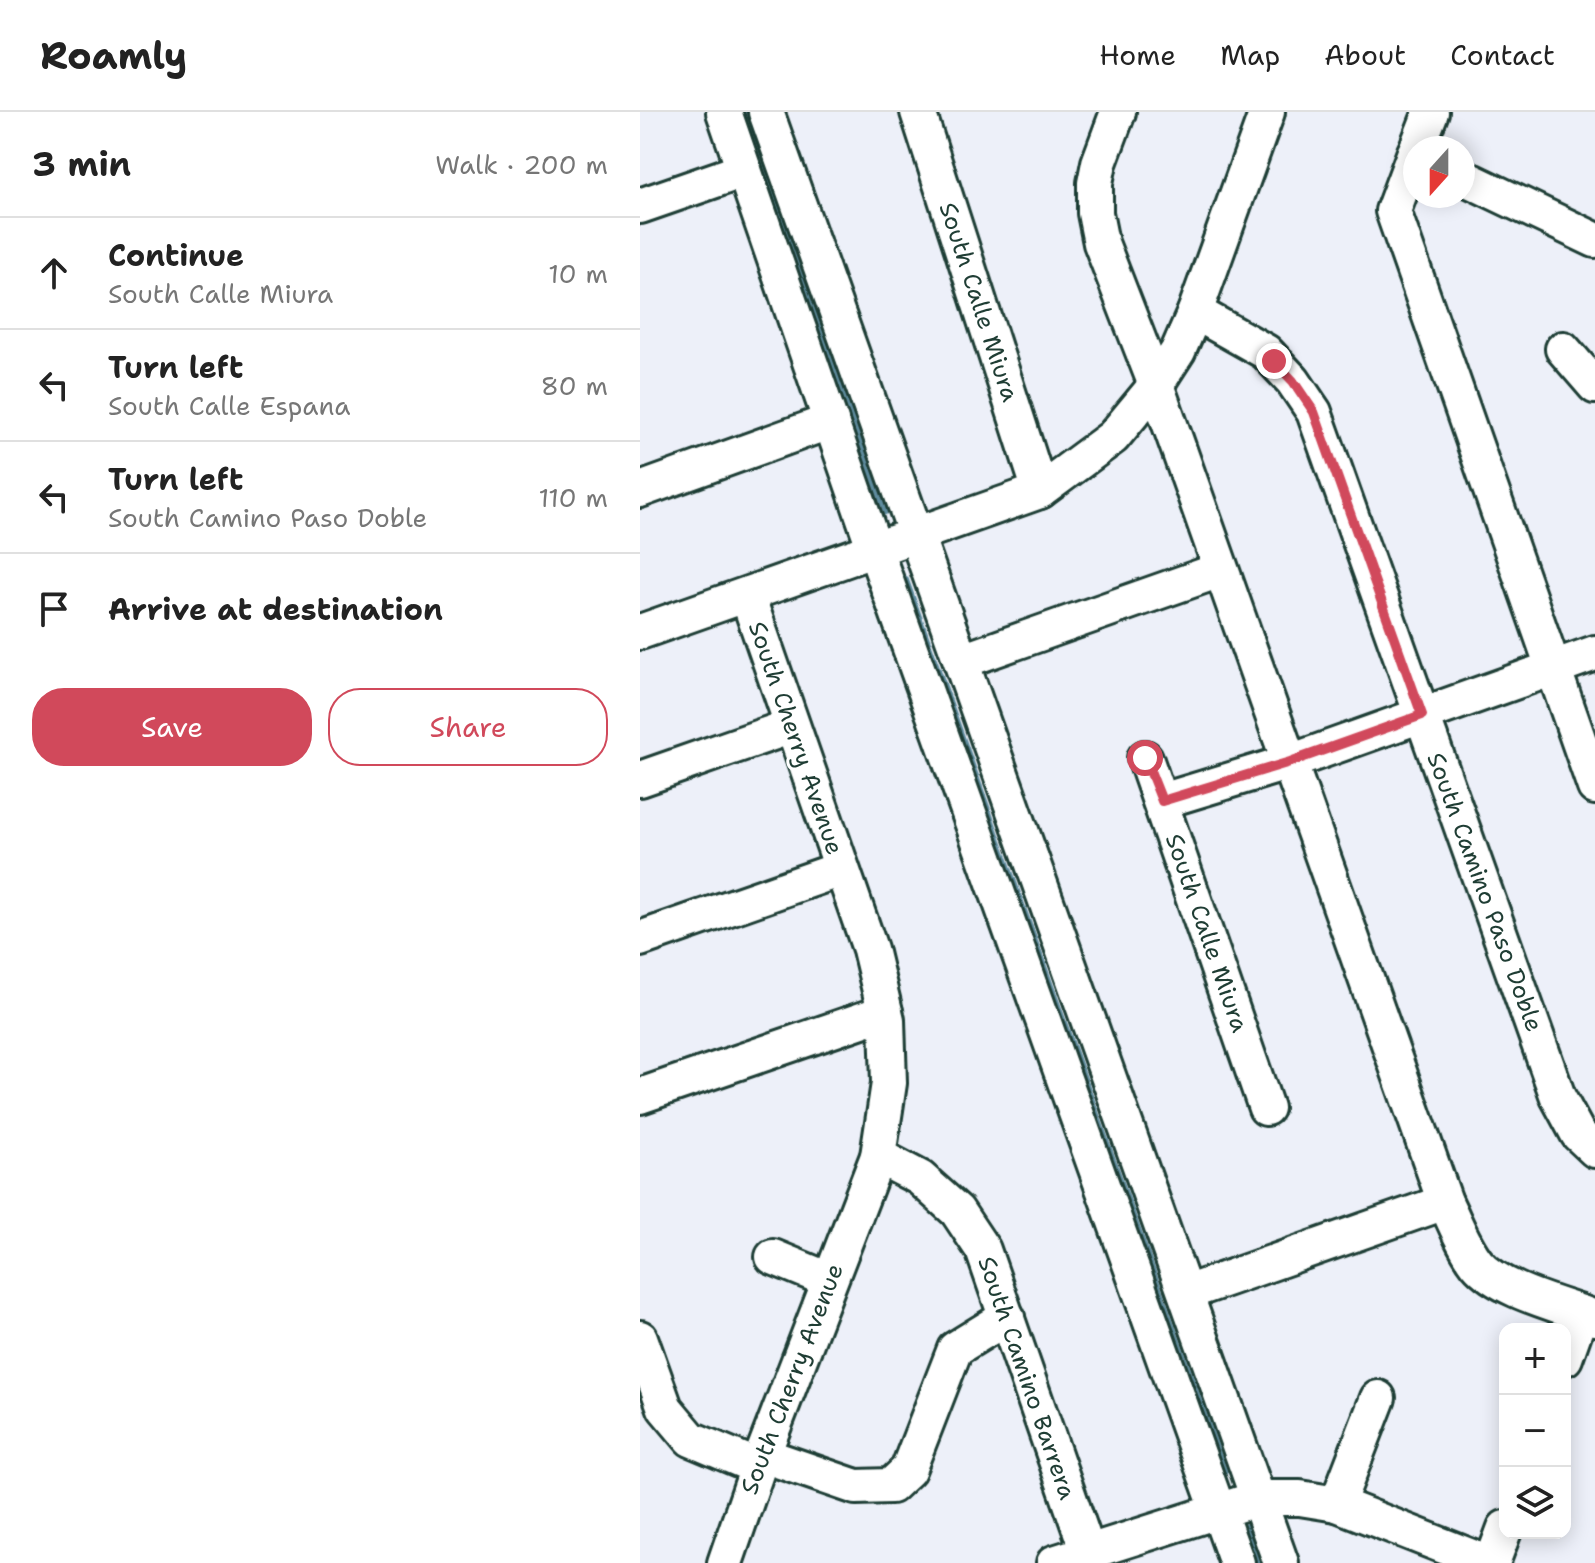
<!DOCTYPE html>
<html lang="en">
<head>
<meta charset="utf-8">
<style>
	body { margin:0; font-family:"Shantell Sans",sans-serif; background:#f2f2f2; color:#222 }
	.controls { position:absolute; right:24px; bottom:24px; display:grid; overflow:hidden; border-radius:16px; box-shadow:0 4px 20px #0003 }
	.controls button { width:72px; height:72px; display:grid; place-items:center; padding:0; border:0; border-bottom:2px solid #e0e0e0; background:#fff; color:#222; font:40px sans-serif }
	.compass { position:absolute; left:763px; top:24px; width:72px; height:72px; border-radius:50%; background:#fff; box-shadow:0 4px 20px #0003; rotate:201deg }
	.stop { position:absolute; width:24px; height:24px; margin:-18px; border:6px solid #d1495b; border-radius:50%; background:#fff }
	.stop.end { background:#d1495b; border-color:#fff; box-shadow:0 2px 8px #0008 }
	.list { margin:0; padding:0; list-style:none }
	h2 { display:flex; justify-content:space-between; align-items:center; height:104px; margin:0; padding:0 32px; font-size:34px }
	h2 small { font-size:26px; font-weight:400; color:#767676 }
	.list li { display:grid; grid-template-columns:52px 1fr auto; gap:24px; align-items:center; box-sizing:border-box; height:112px; padding:0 32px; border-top:2px solid #e0e0e0 }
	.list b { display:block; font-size:30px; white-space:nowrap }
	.list p { margin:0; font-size:26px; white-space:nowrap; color:#767676 }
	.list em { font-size:26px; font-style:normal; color:#767676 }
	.actions { display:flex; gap:16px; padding:24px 32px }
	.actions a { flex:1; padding:18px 0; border:2px solid #d1495b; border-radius:32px; text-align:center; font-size:28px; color:#d1495b }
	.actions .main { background:#d1495b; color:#fff }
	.icon { flex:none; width:44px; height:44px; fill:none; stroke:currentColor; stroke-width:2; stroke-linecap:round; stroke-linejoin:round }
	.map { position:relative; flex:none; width:955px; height:1451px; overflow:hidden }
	header { display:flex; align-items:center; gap:48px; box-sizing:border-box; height:112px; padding:0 40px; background:#fff; border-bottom:2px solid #e0e0e0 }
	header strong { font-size:38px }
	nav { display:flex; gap:44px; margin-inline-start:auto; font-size:28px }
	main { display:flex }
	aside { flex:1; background:#fff }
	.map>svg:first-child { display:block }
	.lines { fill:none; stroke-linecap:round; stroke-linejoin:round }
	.stream { stroke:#5f8c9f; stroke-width:7 }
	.minor-casing { stroke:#1f3d34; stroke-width:40 }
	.minor { stroke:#fff; stroke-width:34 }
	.route { stroke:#d1495b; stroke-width:10 }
	.labels { text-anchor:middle; stroke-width:6; stroke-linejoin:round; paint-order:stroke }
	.street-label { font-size:24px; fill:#1f3d34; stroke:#fff }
</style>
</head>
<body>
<header>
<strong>Roamly</strong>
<nav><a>Home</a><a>Map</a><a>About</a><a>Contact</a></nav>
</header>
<main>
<aside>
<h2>3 min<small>Walk · 200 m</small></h2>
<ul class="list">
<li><svg class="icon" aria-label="ahead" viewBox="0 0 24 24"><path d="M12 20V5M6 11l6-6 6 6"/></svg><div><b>Continue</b><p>South Calle Miura</p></div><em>10 m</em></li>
<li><svg class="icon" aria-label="left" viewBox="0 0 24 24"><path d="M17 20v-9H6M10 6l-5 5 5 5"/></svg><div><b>Turn left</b><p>South Calle Espana</p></div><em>80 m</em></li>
<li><svg class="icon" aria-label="left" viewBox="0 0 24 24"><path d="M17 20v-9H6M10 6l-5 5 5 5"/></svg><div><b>Turn left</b><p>South Camino Paso Doble</p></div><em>110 m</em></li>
<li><svg class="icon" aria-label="arrive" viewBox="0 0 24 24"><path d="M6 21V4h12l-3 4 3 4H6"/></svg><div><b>Arrive at destination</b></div></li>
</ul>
<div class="actions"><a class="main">Save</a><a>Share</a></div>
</aside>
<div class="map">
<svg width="955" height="1451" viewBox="0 0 955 1451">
	<rect width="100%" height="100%" fill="#edf0f9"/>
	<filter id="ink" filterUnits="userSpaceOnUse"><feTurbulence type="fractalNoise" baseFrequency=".0125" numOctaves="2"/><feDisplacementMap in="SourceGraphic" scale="16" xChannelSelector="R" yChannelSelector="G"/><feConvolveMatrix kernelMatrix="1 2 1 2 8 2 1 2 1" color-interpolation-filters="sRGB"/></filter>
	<g filter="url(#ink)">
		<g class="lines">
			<g class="stream">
				<polyline points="105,0 244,400"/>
				<polyline points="265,467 584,1360"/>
				<polyline points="605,1415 617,1451"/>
			</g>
			<defs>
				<g id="minor">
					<polyline points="84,0 235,438 597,1451"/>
					<polyline points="126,0 641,1451"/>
					<polyline points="278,0 400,379"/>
					<path d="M478 0 459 51 455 71V101L461 131 516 273 805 1090C815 1110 823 1133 837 1151 860 1179 921 1193 955 1206"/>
					<polyline points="777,36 791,0"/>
					<polyline points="775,40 753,99 955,675"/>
					<polyline points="823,65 955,128"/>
					<polyline points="0,94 104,58"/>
					<polyline points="555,200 626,240 653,269 674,300 918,985 938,1022 955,1038"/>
					<polyline points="923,237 955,274"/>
					<polyline points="0,378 191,309"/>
					<polyline points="0,520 400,379 473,325 516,273 538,239 555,200 627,0"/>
					<polyline points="322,549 580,458"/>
					<polyline points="505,646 626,996"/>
					<polyline points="0,667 152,614"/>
					<polyline points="522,689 650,650 955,541"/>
					<polyline points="0,827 201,757"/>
					<polyline points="0,984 245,900"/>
					<polyline points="238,1044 280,1066 317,1099 343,1138 448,1440"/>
					<polyline points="133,1145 189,1168"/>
					<polyline points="546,1181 805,1090"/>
					<polyline points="0,1226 25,1296 51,1327 118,1355"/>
					<polyline points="925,1246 941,1201"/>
					<polyline points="123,1343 216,1375 251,1374 268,1358 315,1237 367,1205"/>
					<polyline points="697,1392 738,1286"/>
					<polyline points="85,1451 118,1355 238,1044 249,971 247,908 230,837 107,483"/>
					<polyline points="414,1451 619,1386 660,1386 697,1392 847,1451"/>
					<polyline points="852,1451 865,1416"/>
				</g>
			</defs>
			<use href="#minor" class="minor-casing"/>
			<use href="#minor" class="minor"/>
		</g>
	</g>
	<g class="lines" filter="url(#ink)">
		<polyline class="route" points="505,646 522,689 650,650 782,603 674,300 653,269 634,249"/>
	</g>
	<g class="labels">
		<g class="street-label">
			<text transform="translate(339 190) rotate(72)" y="8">South Calle Miura</text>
			<text transform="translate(156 626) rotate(71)" y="8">South Cherry Avenue</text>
			<text transform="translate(845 780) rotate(70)" y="8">South Camino Paso Doble</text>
			<text transform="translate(567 821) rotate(71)" y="8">South Calle Miura</text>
			<text transform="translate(387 1266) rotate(71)" y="8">South Camino Barrera</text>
			<text transform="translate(152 1267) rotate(-69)" y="8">South Cherry Avenue</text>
		</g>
	</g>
</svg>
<div class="controls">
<button>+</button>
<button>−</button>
<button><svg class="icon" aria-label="layers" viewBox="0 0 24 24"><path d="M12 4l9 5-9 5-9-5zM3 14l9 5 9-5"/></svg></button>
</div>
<svg class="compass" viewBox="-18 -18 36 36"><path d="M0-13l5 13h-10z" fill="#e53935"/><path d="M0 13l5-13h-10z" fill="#767676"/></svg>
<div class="stop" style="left:505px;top:646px"></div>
<div class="stop end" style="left:634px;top:249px"></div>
</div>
</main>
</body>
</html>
